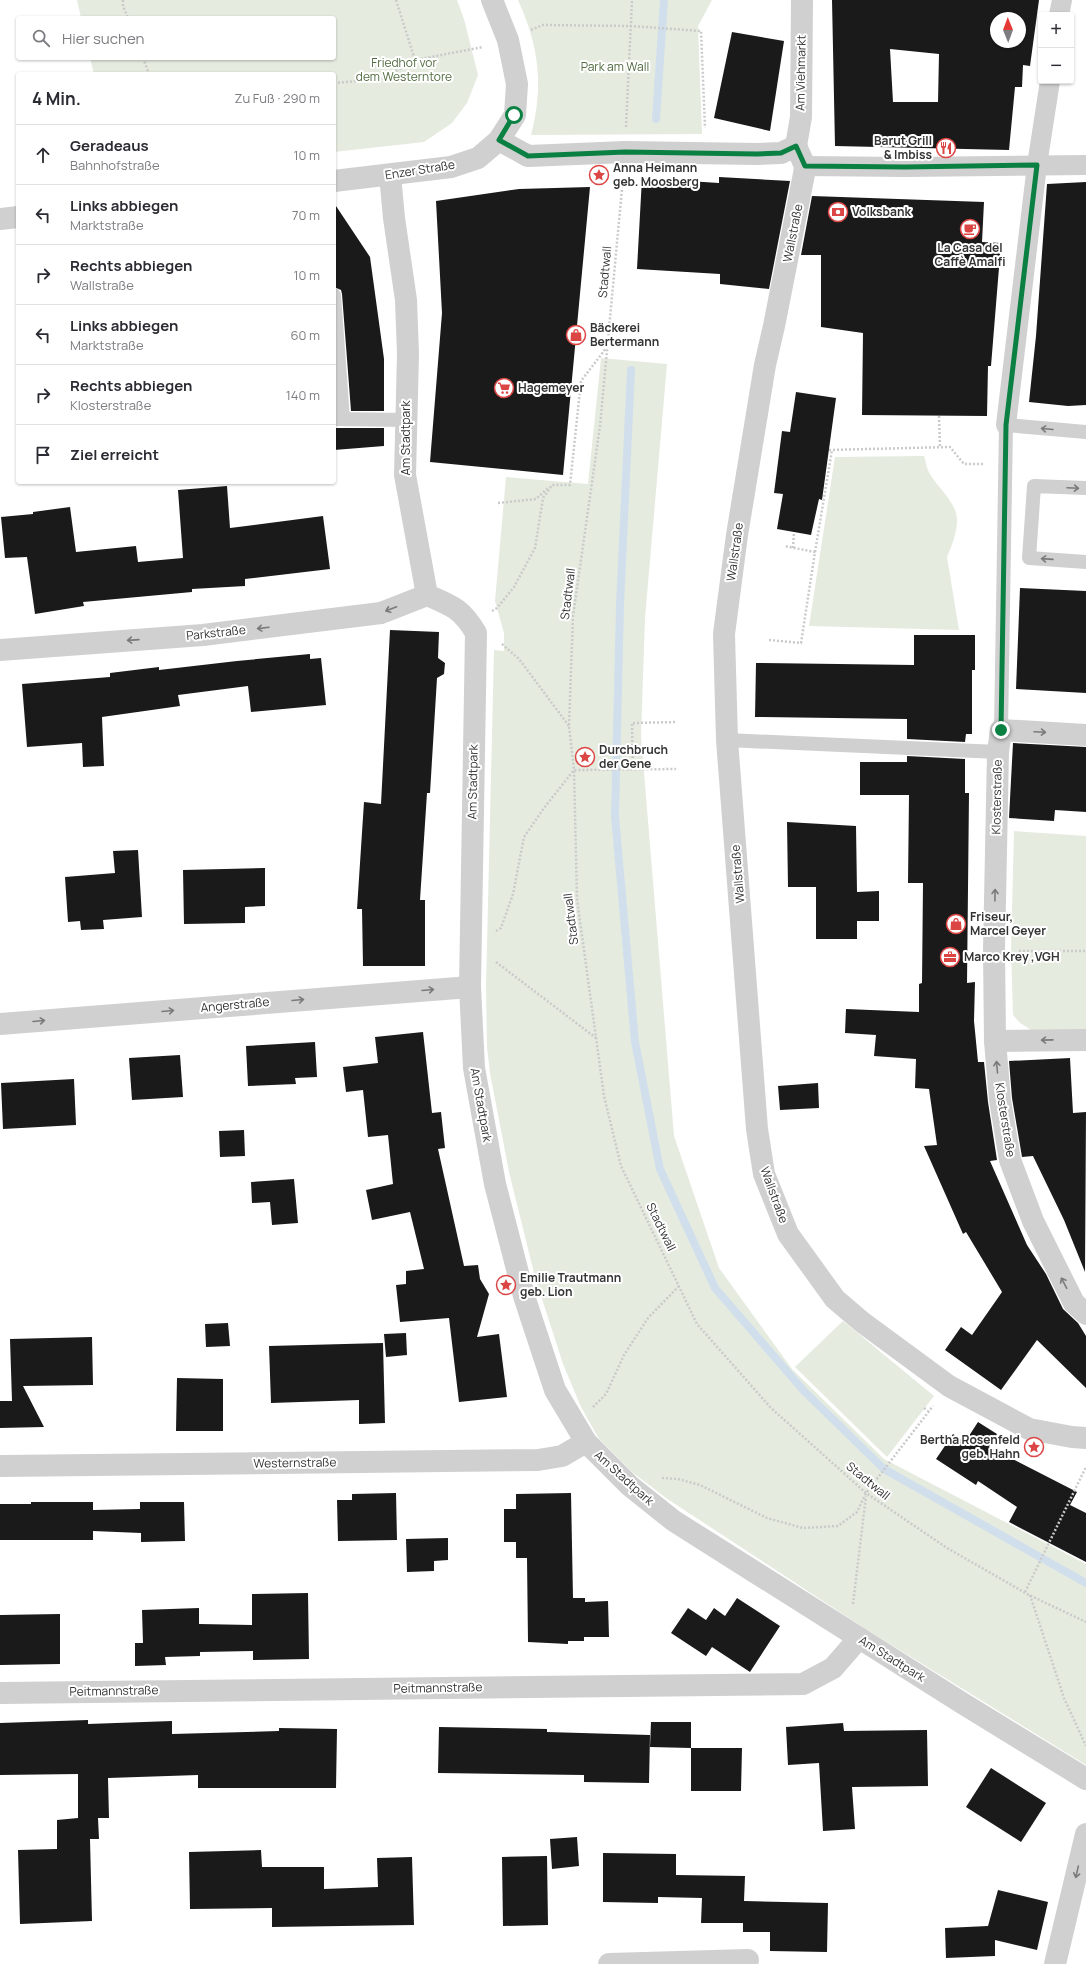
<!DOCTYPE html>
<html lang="de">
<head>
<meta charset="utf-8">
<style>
	body { margin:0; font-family:Manrope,sans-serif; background:#f7f7f7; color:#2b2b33 }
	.controls { position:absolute; right:12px; top:12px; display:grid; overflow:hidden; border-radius:4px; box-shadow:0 1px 3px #0004 }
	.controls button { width:36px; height:36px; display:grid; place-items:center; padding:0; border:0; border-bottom:1px solid #e1e1e2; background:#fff; color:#2b2b33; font:20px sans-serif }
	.compass { position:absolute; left:990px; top:12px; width:36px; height:36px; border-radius:50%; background:#fff; box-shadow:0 1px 3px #0004; rotate:359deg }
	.stop { position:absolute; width:12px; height:12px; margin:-9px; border:3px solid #0b8043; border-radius:50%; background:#fff }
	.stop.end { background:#0b8043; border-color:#fff; box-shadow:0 1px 4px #0008 }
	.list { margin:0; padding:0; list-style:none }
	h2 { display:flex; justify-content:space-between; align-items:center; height:52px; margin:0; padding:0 16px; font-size:17px }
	h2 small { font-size:13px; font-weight:400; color:#7c7c81 }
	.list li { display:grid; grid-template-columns:26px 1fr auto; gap:12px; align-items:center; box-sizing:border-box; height:60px; padding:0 16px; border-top:1px solid #e1e1e2 }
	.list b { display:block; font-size:15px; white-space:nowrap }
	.list p { margin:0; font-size:13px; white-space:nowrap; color:#7c7c81 }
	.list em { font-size:13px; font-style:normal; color:#7c7c81 }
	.icon { flex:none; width:22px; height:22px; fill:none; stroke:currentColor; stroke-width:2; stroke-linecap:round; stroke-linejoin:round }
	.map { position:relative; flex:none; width:1086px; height:1964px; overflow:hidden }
	.search { position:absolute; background:#fff; box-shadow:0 1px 3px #0004; left:16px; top:16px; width:320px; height:44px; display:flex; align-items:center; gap:10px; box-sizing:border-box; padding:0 14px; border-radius:4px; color:#7c7c81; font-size:15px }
	.panel { position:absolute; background:#fff; box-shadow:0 1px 3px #0004; left:16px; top:72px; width:320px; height:412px; border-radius:4px }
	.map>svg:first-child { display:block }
	.green { fill:#e5ebdf }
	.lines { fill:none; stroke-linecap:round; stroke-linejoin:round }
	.stream { stroke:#d1dfec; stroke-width:8 }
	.building { fill:#1a1a1a; fill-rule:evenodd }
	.path { stroke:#cacaca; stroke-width:2.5; stroke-dasharray:2 2; stroke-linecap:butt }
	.service { stroke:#d0d0d0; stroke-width:14 }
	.pedestrian { stroke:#d0d0d0; stroke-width:20 }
	.minor { stroke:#d0d0d0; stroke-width:22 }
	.oneway { stroke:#7a7a7a }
	.route { stroke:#0b8043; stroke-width:5 }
	.labels { text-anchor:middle; stroke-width:4; stroke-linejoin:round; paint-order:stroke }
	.park-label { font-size:12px; fill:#526c42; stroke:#fff }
	.street-label { font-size:12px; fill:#333; stroke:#fff }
	.poi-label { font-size:12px; font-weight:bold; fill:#333; stroke:#fff; text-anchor:start }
</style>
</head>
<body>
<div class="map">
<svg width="1086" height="1964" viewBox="0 0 1086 1964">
	<rect width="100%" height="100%" fill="#fff"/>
	<g class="green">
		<polygon points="77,0 457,0 464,19 478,75 467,103 452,123 424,142 334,152 334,74 94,74 90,58 334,58 334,18 81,18"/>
		<path d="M518 0H712L698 26 702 134 531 135C544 86 539 46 518 0Z"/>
		<polygon points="601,358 667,364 645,618 641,736 674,1136 719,1268 792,1369 884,1459 1086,1564 1086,1765 864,1628 666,1498 632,1472 599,1439 581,1407 563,1364 535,1277 509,1172 490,1073 487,1047 486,987 494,650 504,651 504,633 495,601 506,477 588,484"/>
		<path d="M924 456C926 462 927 470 930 474 938 488 957 503 957 520 957 532 952 546 947 557L959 630 809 626 835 457Z"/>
		<polygon points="1014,831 1086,836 1086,1030 1033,1031 1020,1023 1013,1015 1011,951"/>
		<polygon points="843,1321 934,1396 887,1457 795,1367"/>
	</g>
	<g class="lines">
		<g class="stream">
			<polyline points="656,119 664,0"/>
			<polyline points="631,370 620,605 615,816 635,1042 660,1169 715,1288 804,1391 884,1469 1086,1583"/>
		</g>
	</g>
	<g class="building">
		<path d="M832 0H1039L1030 66 1023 65 1022 87H1015L1009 150 835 146ZM996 18H1020V42H996ZM890 49 939 54 938 102H893Z"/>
		<polygon points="732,32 784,41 770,131 714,118"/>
		<polygon points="719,177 790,181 769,289 720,284 720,274 637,269 642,178 719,183"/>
		<polygon points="1086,182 1086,405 1068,406 1029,402 1036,336 1047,184"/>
		<polygon points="590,187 563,475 430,462 442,313 436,201 519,189"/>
		<polygon points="812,196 984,202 982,242 1001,243 991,366 988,366 987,416 862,415 863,333 821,327 821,255 801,255"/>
		<polygon points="334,203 370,257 384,359 384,411 351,411 342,294 341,290 334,287"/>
		<polygon points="796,392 836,398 822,500 819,499 811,535 777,529 783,494 774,493 782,431 790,432"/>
		<polygon points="334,428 384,428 384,446 334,450"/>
		<polygon points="227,486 230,528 323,516 330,569 245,579 245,586 192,589 192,592 83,602 84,606 35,614 27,557 5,558 1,517 33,514 33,512 70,507 76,552 136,546 138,562 183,558 178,490"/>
		<polygon points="1020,588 1086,591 1086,693 1016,689"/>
		<polygon points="390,630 439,632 438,658 445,663 444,674 437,678 430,793 427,793 420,900 425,900 425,966 363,966 362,909 357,909 364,802 381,804"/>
		<polygon points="914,635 975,635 975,670 972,670 972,734 966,734 965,742 907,739 907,719 755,717 756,663 914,665"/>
		<polygon points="310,654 310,659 321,658 326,705 251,712 248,686 178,695 180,706 102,717 104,766 83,767 82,743 27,747 22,684 110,677 110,673 159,667 159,670 237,661"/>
		<polygon points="1013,743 1086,747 1086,812 1055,810 1054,821 1009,818"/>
		<polygon points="907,756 965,759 965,793 969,793 967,983 975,982 974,1021 978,1062 984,1062 988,1102 997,1160 990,1161 1027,1245 1046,1274 1063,1309 1078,1323 1086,1336 1086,1388 1037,1340 1001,1390 945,1350 961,1327 972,1335 1002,1292 966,1232 963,1234 924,1146 937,1145 929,1089 915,1088 916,1059 874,1056 876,1035 845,1033 846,1009 919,1012 919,984 922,983 923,883 908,883 909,795 860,795 860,762 907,762"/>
		<polygon points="787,822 856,826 857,892 879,891 879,921 857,921 857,939 816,939 816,887 788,887"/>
		<polygon points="138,850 142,917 103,920 104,929 81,930 80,921 68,922 65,877 115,873 113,851"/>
		<polygon points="265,868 265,906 245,907 245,923 184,924 183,870"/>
		<polygon points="423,1032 432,1113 441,1112 445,1148 438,1149 464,1266 478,1265 480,1279 489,1294 477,1337 499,1334 507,1397 459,1402 449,1318 400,1322 396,1285 406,1284 406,1271 424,1269 410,1212 372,1220 366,1190 393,1184 388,1135 368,1137 363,1090 346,1092 343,1067 378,1063 375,1037"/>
		<polygon points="315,1042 317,1077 295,1078 296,1084 248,1086 246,1046"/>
		<polygon points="180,1055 183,1097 132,1100 129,1058"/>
		<polygon points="1070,1058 1073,1113 1086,1112 1085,1272 1064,1220 1033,1156 1022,1157 1012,1098 1009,1061"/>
		<polygon points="74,1079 76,1125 3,1129 1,1083"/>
		<polygon points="818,1083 819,1108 780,1110 778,1086"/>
		<polygon points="244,1130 245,1156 220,1157 219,1131"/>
		<polygon points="294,1179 298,1223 272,1225 270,1202 252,1203 251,1182"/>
		<polygon points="228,1323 230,1346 206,1347 205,1324"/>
		<polygon points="406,1333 407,1355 386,1357 384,1334"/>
		<polygon points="92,1337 93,1385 23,1386 44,1427 0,1428 0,1401 12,1401 10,1339"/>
		<polygon points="383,1343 385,1423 359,1424 359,1400 271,1403 269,1346"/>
		<polygon points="177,1378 223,1379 223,1431 176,1431"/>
		<polygon points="978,1422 997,1434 989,1447 1077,1492 1070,1505 1086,1513 1086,1562 1009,1522 1017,1507 978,1481 976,1485 936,1459 953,1434 965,1442"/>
		<polygon points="396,1493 397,1540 338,1541 337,1500 352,1500 352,1494"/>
		<polygon points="571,1493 573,1598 585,1598 585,1602 608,1601 609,1637 584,1637 584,1641 568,1641 568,1644 528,1642 527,1558 516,1558 516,1542 504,1542 504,1509 516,1509 516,1494"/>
		<polygon points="31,1502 93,1502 93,1510 140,1509 140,1502 184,1502 185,1541 141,1542 141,1533 93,1531 93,1540 0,1540 0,1504 31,1504"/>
		<polygon points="448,1538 448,1560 434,1561 434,1571 407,1572 406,1539"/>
		<polygon points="308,1593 309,1659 253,1660 253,1651 200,1652 200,1656 165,1657 166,1665 135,1666 135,1643 143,1643 142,1610 199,1608 199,1624 252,1625 252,1594"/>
		<polygon points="737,1598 780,1626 750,1672 712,1647 706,1656 671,1633 688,1608 706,1620 714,1608 725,1616"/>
		<polygon points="60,1614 60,1664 0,1665 0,1615"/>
		<polygon points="88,1720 88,1724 172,1721 172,1734 279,1731 279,1728 337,1729 336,1788 198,1788 198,1775 108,1778 109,1818 98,1818 99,1839 90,1839 92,1921 20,1924 18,1850 57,1849 57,1820 78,1818 78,1774 0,1775 0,1723"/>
		<polygon points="651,1722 691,1722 691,1748 650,1747"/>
		<polygon points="843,1723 844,1731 927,1730 928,1786 852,1787 855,1829 823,1831 819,1763 788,1765 786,1727"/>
		<polygon points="439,1727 547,1729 547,1732 650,1735 649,1783 584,1782 584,1775 438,1773"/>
		<polygon points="691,1748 742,1748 741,1791 691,1791"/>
		<polygon points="991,1768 1046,1803 1021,1842 966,1807"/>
		<polygon points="577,1837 579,1866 552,1869 550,1839"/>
		<polygon points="261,1850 262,1867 324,1867 324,1889 378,1887 377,1858 412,1857 414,1925 272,1927 272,1908 190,1909 189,1852"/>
		<polygon points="603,1853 676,1854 676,1875 745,1876 744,1901 828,1903 827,1952 770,1951 770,1932 743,1932 743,1923 701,1923 702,1898 658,1897 658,1903 603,1902"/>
		<polygon points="547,1856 548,1925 503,1926 502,1857"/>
		<polygon points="998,1890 1048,1902 1037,1950 995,1940 995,1956 946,1958 945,1928 988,1926"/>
	</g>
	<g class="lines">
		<g class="path">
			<polyline points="123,0 123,6 128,18"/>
			<polyline points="396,0 415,60"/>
			<polyline points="531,30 543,25 631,26 701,31 705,128"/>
			<polyline points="143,58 149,74"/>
			<polyline points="334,83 382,79 415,60 483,47"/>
			<polyline points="626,127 632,0"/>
			<polyline points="623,178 600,426 573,616 569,726 574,770 577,899 604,1096 621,1166 697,1324 771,1408 866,1493 947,1548 1029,1595 1086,1622"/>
			<polyline points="939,416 940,447"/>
			<polyline points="829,450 950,447 964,464 985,464"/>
			<polyline points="498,503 536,499 548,488"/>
			<polyline points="793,548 794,532"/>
			<polyline points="815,552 832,450"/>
			<polyline points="492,611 497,608 514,587 535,548 543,498 552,485 570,485 581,381 607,347"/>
			<polyline points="769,640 801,643 815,552 784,546"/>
			<polyline points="502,644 519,659 569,726"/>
			<polyline points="633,770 632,723 677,722"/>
			<polyline points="496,931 501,928 513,894 524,837 544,808 574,770 676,769"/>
			<polyline points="1019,951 1086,951"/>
			<polyline points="496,962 596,1038"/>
			<polyline points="593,1407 606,1394 624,1355 648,1318 679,1286"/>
			<polyline points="924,1408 928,1411"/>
			<polyline points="662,1478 678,1479 700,1485 767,1518 803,1528 838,1526 857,1512 866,1493 933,1406"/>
			<polyline points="1025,1592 1086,1467"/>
			<polyline points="1030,1595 1064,1698 1086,1746"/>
			<polyline points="853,1604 866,1496"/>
		</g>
		<g class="service">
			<polyline points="334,295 343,419"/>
			<polyline points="334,419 406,420"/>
			<polyline points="1086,488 1034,486 1029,558 1086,562"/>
			<polyline points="1001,730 1006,425 1086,432"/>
			<polyline points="727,740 998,752"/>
		</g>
		<g class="pedestrian">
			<polyline points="1059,15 1062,0"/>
			<polyline points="805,166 905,167 1086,165"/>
			<polyline points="1006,425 1037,165 1050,81"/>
		</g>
		<g class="minor">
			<polyline points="499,140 528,156 625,152 757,154 781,153 796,146"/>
			<polyline points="796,146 805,166 804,174 774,326 765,365 737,535 724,634 727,740 757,1129 764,1174 788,1234 835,1299 862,1322 949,1386 1029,1429 1072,1437 1086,1438"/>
			<polyline points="796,146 801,117 802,0"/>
			<path d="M390 175 394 218 406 300 408 354 405 475 427 595C453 606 462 609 476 633L470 987 474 1068 495 1184 524 1296 555 1390 586 1442 630 1486 674 1521 962 1703 1086 1779"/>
			<polyline points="334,181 451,167 478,158 499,140 515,115 517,84 508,40 492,0"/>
			<polyline points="0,219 18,217"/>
			<polyline points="0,650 203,635 381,613 427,595"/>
			<polyline points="1086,735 1001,730 998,752 994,950 995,1041 1000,1100 1010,1160 1033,1221 1074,1303 1086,1314"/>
			<polyline points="0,1024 470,987"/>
			<polyline points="995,1041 1086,1040"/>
			<polyline points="0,1466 538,1460 562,1456 586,1442"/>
			<polyline points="0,1693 803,1684 833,1668 859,1638"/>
			<polyline points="609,1964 748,1960"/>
			<polyline points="1055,1964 1086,1834"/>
		</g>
	</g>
	<defs><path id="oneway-shaft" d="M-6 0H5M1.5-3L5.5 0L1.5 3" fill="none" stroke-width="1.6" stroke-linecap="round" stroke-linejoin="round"/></defs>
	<g class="oneway">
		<use href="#oneway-shaft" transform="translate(1047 429) rotate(-175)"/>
		<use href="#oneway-shaft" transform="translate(1073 488) rotate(3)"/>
		<use href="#oneway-shaft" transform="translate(1047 559) rotate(-176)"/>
		<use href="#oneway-shaft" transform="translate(391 609) rotate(159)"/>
		<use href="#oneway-shaft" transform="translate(263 628) rotate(173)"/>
		<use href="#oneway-shaft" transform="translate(133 640) rotate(176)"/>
		<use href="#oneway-shaft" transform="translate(1040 732) rotate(3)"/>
		<use href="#oneway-shaft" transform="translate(995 895) rotate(-89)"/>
		<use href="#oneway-shaft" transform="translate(428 990) rotate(-5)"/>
		<use href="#oneway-shaft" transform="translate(298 1000) rotate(-5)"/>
		<use href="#oneway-shaft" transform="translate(168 1011) rotate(-5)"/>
		<use href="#oneway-shaft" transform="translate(39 1021) rotate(-5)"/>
		<use href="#oneway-shaft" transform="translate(1047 1040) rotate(179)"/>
		<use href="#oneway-shaft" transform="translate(997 1067) rotate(-95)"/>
		<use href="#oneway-shaft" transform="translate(1064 1283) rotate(-117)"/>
		<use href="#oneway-shaft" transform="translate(1077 1872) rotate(103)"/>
	</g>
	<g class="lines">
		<polyline class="route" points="514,115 499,140 528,156 625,152 757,154 781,153 796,146 805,166 905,167 1037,165 1006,425 1001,730"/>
	</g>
	<defs>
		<symbol id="restaurant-ring" viewBox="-11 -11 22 22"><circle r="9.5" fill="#fff" stroke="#db4544" stroke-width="1.5"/><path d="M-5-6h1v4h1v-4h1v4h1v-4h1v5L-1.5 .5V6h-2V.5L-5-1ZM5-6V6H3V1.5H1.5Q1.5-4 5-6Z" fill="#db4544"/></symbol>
		<symbol id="sight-ring" viewBox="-11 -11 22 22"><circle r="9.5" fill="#fff" stroke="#db4544" stroke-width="1.5"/><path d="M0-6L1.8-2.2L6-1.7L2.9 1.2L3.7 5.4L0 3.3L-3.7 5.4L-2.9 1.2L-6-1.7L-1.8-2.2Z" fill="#db4544"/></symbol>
		<symbol id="bank-ring" viewBox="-11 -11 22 22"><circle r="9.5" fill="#fff" stroke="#db4544" stroke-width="1.5"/><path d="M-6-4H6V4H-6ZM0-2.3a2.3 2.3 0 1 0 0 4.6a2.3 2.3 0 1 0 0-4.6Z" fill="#db4544"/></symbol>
		<symbol id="cafe-ring" viewBox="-11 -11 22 22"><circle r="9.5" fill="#fff" stroke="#db4544" stroke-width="1.5"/><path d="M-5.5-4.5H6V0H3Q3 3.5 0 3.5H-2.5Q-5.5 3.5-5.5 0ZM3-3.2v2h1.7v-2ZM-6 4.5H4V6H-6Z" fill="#db4544"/></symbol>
		<symbol id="shop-ring" viewBox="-11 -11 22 22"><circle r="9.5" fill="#fff" stroke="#db4544" stroke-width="1.5"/><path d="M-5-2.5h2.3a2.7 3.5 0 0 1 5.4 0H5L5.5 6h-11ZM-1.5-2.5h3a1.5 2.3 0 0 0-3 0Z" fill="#db4544"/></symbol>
		<symbol id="supermarket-ring" viewBox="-11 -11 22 22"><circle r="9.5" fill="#fff" stroke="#db4544" stroke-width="1.5"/><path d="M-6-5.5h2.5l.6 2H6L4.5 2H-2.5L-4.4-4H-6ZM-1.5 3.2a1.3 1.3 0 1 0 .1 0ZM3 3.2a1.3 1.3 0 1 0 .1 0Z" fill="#db4544"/></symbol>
		<symbol id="office-ring" viewBox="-11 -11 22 22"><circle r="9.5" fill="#fff" stroke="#db4544" stroke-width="1.5"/><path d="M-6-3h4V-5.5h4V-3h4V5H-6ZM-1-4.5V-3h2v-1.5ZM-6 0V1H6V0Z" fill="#db4544"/></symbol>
	</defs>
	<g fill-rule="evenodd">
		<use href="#restaurant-ring" x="935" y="137" width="22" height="22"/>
		<use href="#sight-ring" x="588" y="164" width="22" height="22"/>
		<use href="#bank-ring" x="827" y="201" width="22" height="22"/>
		<use href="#cafe-ring" x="959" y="218" width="22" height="22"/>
		<use href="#shop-ring" x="565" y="324" width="22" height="22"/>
		<use href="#supermarket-ring" x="493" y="377" width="22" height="22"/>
		<use href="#sight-ring" x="574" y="746" width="22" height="22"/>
		<use href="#shop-ring" x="945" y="913" width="22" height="22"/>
		<use href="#office-ring" x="939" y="946" width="22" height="22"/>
		<use href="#sight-ring" x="495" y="1274" width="22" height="22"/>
		<use href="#sight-ring" x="1023" y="1436" width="22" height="22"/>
	</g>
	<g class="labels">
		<g class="park-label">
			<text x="404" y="67">Friedhof vor<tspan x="404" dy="14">dem Westerntore</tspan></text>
			<text x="615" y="71">Park am Wall</text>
		</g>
		<g class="street-label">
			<text transform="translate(801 73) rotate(-89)" y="4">Am Viehmarkt</text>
			<text transform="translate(420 170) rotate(-9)" y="4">Enzer Straße</text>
			<text transform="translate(793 233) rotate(-79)" y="4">Wallstraße</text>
			<text transform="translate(605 272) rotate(-85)" y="4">Stadtwall</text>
			<text transform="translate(406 438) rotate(-90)" y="4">Am Stadtpark</text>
			<text transform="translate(735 552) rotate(-82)" y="4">Wallstraße</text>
			<text transform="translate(568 594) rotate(-83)" y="4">Stadtwall</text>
			<text transform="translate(216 633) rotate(-6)" y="4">Parkstraße</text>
			<text transform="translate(473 782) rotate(-89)" y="4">Am Stadtpark</text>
			<text transform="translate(997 797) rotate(-89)" y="4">Klosterstraße</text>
			<text transform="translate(738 874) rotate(-95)" y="4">Wallstraße</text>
			<text transform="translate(571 919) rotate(-97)" y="4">Stadtwall</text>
			<text transform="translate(235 1005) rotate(-5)" y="4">Angerstraße</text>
			<text transform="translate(481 1105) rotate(80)" y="4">Am Stadtpark</text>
			<text transform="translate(1005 1120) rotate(81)" y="4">Klosterstraße</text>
			<text transform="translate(774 1195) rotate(70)" y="4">Wallstraße</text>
			<text transform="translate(661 1227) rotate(64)" y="4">Stadtwall</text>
			<text transform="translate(295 1463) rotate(-1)" y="4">Westernstraße</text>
			<text transform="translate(624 1478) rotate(42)" y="4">Am Stadtpark</text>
			<text transform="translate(868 1481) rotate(39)" y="4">Stadtwall</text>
			<text transform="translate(892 1659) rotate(32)" y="4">Am Stadtpark</text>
			<text transform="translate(438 1688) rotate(-1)" y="4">Peitmannstraße</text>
			<text transform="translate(114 1691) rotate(-1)" y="4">Peitmannstraße</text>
		</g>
		<g class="poi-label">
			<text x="932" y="145" text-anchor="end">Barut Grill<tspan x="932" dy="14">&amp; Imbiss</tspan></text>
			<text x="613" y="172">Anna Heimann<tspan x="613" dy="14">geb. Moosberg</tspan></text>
			<text x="852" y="216">Volksbank</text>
			<text x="970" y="252" text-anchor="middle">La Casa del<tspan x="970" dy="14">Caffè Amalfi</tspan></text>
			<text x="590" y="332">Bäckerei<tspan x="590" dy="14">Bertermann</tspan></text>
			<text x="518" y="392">Hagemeyer</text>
			<text x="599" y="754">Durchbruch<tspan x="599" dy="14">der Gene</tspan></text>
			<text x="970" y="921">Friseur,<tspan x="970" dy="14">Marcel Geyer</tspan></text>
			<text x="964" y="961">Marco Krey ,VGH</text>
			<text x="520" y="1282">Emilie Trautmann<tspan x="520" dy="14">geb. Lion</tspan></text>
			<text x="1020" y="1444" text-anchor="end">Bertha Rosenfeld<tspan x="1020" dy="14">geb. Hahn</tspan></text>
		</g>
	</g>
</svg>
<div class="controls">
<button>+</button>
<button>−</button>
</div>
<svg class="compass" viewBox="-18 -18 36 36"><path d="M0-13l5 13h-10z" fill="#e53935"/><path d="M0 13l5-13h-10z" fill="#7c7c81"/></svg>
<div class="stop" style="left:514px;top:115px"></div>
<div class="stop end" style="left:1001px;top:730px"></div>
<div class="search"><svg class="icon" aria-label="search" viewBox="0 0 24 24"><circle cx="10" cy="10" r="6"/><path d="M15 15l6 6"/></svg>Hier suchen</div>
<section class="panel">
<h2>4 Min.<small>Zu Fuß · 290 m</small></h2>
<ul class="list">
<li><svg class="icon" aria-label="ahead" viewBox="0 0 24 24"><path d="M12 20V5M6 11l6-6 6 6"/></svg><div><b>Geradeaus</b><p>Bahnhofstraße</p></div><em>10 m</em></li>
<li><svg class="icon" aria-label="left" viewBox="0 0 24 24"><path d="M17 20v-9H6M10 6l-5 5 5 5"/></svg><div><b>Links abbiegen</b><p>Marktstraße</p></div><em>70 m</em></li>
<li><svg class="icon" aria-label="right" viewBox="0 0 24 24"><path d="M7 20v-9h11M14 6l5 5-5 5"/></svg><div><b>Rechts abbiegen</b><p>Wallstraße</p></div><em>10 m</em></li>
<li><svg class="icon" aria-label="left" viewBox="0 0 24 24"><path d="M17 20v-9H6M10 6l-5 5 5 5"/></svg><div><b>Links abbiegen</b><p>Marktstraße</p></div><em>60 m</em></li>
<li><svg class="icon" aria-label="right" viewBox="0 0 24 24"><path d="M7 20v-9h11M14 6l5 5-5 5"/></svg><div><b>Rechts abbiegen</b><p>Klosterstraße</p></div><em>140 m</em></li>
<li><svg class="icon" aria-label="arrive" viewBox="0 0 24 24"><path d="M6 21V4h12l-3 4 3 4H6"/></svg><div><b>Ziel erreicht</b></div></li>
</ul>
</section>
</div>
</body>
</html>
